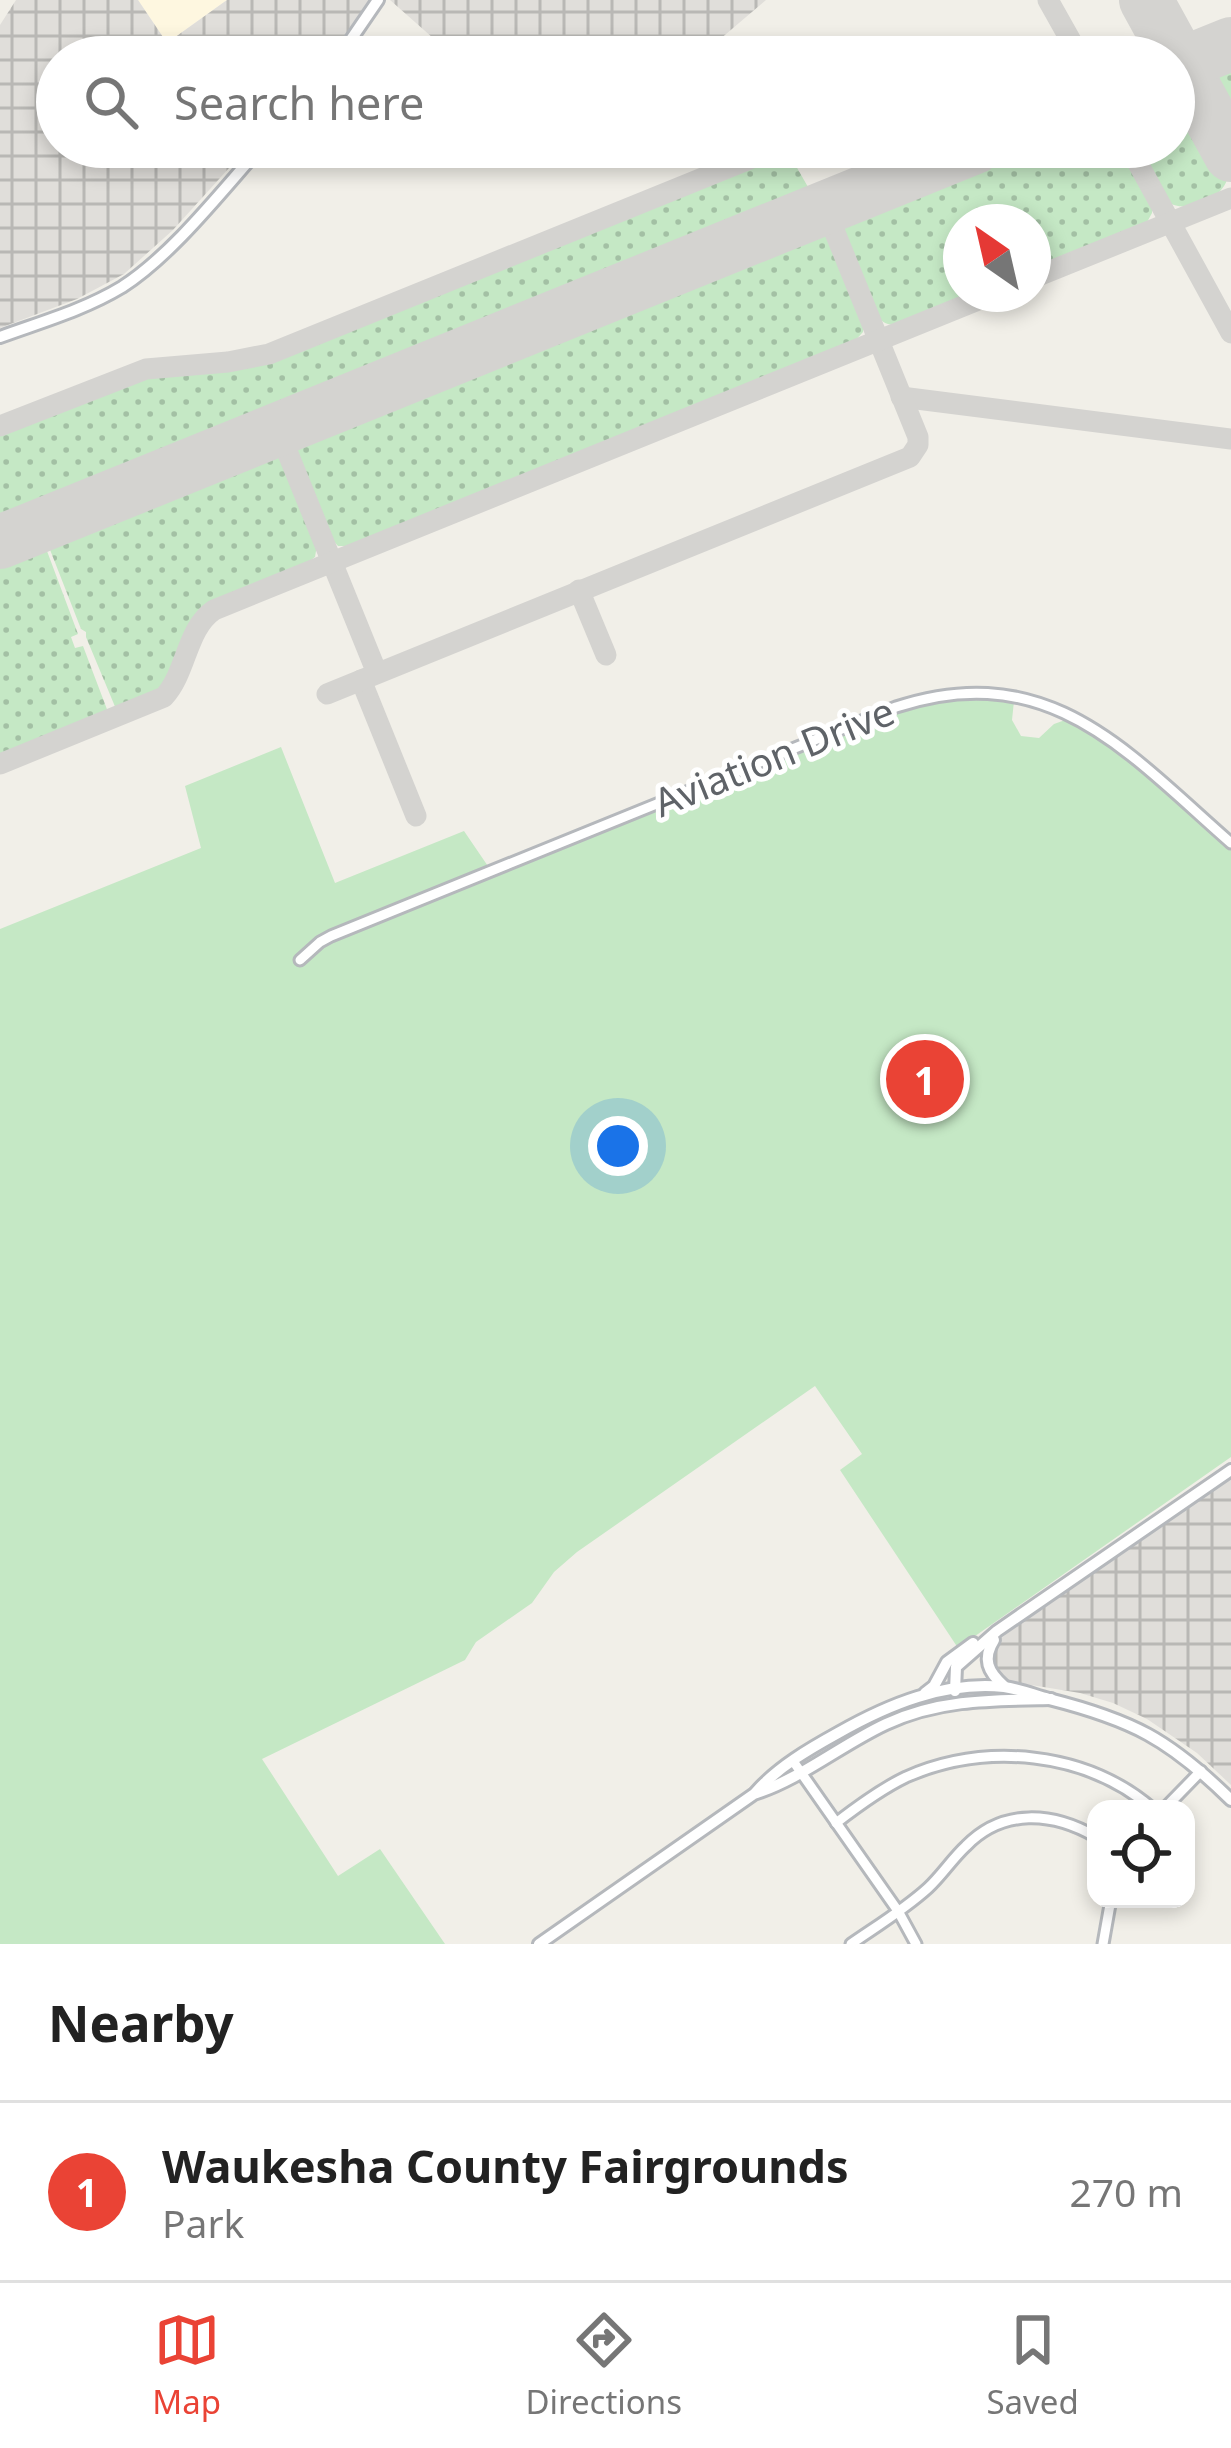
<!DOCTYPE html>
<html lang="en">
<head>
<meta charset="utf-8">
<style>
	body { margin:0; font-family:"Noto Sans",sans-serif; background:#f2f2f2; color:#222 }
	.controls { position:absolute; right:36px; bottom:36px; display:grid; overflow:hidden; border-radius:24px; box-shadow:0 6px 18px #0003 }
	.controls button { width:108px; height:108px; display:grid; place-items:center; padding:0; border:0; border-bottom:3px solid #e0e0e0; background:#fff; color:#222; font:60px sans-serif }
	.compass { position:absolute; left:943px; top:204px; width:108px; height:108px; border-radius:50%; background:#fff; box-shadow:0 6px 18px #0003; rotate:326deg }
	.you { position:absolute; left:618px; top:1146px; width:42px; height:42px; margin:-30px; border:9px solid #fff; border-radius:50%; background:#1a73e8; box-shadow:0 0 0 18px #1a73e833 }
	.badge { display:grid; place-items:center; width:78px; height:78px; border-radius:50%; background:#ea4335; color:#fff; font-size:39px; font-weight:700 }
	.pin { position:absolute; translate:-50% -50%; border:6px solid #fff; box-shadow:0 3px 12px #0006 }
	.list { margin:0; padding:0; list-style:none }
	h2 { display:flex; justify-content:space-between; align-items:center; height:156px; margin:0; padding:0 48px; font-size:51px }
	h2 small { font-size:39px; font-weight:400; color:#767676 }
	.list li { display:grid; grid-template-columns:78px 1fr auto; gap:36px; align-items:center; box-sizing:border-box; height:180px; padding:0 48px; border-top:3px solid #e0e0e0 }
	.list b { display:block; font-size:45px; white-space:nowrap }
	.list p { margin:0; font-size:39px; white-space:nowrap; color:#767676 }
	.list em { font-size:39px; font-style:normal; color:#767676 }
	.icon { flex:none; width:66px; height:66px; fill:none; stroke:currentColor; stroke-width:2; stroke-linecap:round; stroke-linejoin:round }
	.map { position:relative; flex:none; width:1231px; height:1944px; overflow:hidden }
	.search { position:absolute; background:#fff; box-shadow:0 6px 18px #0003; left:36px; right:36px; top:36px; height:132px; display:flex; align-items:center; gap:30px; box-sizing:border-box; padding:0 42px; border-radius:66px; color:#767676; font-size:45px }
	.sheet { height:336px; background:#fff }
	nav { display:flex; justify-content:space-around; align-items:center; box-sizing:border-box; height:168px; border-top:3px solid #e0e0e0; background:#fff; font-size:33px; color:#767676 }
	nav a { display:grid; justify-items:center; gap:6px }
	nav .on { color:#ea4335 }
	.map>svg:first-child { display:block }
	.commercial { fill:#fef7e0 }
	.industrial { fill:url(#industrial-grid) }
	.grass { fill:url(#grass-dots) }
	.park { fill:#c5e8c5 }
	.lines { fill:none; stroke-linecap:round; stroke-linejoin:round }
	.taxiway { stroke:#d4d3d0; stroke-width:21 }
	.runway { stroke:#d4d3d0; stroke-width:54 }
	.minor-casing { stroke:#b5b8bc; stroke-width:15 }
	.tertiary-casing { stroke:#b5b8bc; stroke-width:16 }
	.minor { stroke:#fff; stroke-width:9 }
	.tertiary { stroke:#fff; stroke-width:10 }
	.labels { text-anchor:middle; stroke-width:10; stroke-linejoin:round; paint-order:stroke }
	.street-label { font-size:39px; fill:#5f6368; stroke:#fff }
</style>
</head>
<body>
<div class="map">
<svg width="1231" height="1944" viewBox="0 0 1231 1944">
	<defs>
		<pattern id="industrial-grid" width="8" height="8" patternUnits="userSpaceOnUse" patternTransform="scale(3)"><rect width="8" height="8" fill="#e0deda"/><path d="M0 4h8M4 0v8" fill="none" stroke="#b9b8b5"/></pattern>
		<pattern id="grass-dots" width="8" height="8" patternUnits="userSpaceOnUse" patternTransform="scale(3)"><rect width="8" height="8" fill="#c5e8c5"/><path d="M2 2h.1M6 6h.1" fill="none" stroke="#a3c0a4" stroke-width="1.8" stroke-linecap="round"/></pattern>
	</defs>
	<rect width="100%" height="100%" fill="#f1efe8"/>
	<polygon class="commercial" points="138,0 227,0 167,43"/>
	<g class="industrial">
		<polygon points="16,0 138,0 167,43 227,0 369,0 330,57 57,57 57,147 248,147 173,230 124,274 77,299 0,328 0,25"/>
		<polygon points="390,0 766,0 699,57 446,57 433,38"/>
		<polygon points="1231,1478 1231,1785 1197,1753 1147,1719 1113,1703 1080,1693 1006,1681 992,1669 994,1644 1010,1631"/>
	</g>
	<g class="grass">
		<polygon points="1231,62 1231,127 1210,84 1214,71"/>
		<path d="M1174 91 1186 101 1224 170 1227 180C1220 200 1186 214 1167 202L1137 147H1174Z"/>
		<path d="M1022 147H1121L1152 203V213L1146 224 1033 270V222H961V294H973L900 324C888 326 883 324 876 314L845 238 844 228 848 220Z"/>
		<path d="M772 158 785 159 796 166 812 194 0 522V433C48 414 97 388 147 376 190 366 234 373 276 358Z"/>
		<polygon points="810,233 825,235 832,243 863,320 863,332 853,343 352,546 338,546 329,536 298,460 297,448 307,437"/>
		<polygon points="269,454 279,457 285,465 317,545 315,557 306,564 205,606 194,618 162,689 116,709 86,637 86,632 81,629 47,542"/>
		<polygon points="44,543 78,634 71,637 75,648 83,646 108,712 0,756 0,561"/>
	</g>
	<polygon class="park" points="982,697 1014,701 1012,720 1021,736 1039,738 1054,724 1068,719 1103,739 1231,850 1231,1457 958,1648 840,1470 862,1454 815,1386 577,1552 554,1572 532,1603 476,1642 465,1660 262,1759 338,1876 380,1849 445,1944 0,1944 0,929 201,848 185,786 281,747 335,883 464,831 494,875 882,717 926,702"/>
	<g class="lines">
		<g class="taxiway">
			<polyline points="1048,0 1080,57"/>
			<polyline points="1129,147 1231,333"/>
			<polyline points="1033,278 1231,198"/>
			<polyline points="901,397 1231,439"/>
			<polyline points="0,426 146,369 228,362 269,354 779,147"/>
			<polyline points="278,429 377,673"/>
			<polyline points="579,590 606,655"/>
			<polyline points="361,680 416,816"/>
			<polyline points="327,694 910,457 918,445 918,437 825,208"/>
			<path d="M0 764 164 697C187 672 186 629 214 610L993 294"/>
		</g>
		<g class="runway">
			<polyline points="1146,0 1231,155"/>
			<polyline points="1174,67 1231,44"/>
			<polyline points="0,542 975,147"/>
		</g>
		<defs>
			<g id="minor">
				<path d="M300 960 320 942 331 936 896 707C1049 657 1127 752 1231 843"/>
				<polyline points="793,1761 898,1911 916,1944"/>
				<polyline points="1164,1809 1201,1771"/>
				<path d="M836 1823C858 1806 881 1789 906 1777 986 1742 1086 1751 1153 1809"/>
				<path d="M851 1944C877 1926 905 1909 928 1888 942 1875 952 1859 966 1846 1003 1808 1053 1812 1096 1837"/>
				<polyline points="1103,1944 1111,1899"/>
			</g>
			<g id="tertiary">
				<polyline points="339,57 378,0"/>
				<path d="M0 337C41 322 84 310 122 287 172 255 221 192 261 147"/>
				<path d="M994 1640C982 1659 988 1672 1004 1686"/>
				<polyline points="955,1691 956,1667 997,1631 1231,1470"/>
				<polyline points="925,1693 934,1686 947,1662 973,1643"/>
				<path d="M756 1792C778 1767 809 1749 838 1733 889 1704 945 1681 1004 1687 1020 1689 1034 1695 1049 1699 1132 1720 1169 1739 1231 1800"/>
				<path d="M539 1944 754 1794C801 1779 841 1745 886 1724 939 1699 994 1700 1051 1699"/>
			</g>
		</defs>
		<use href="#minor" class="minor-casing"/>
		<use href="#tertiary" class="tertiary-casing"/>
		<use href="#minor" class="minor"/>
		<use href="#tertiary" class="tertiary"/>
	</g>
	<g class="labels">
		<g class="street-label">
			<text transform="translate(774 757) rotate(-22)" y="14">Aviation Drive</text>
		</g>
	</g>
</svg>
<div class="controls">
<button><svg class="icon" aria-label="locate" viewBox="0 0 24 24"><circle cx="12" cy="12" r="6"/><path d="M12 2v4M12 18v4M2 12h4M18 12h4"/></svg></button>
</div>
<svg class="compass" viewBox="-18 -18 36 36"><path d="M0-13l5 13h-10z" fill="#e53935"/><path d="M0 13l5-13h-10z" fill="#767676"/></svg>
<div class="you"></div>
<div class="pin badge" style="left:925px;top:1079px">1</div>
<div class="search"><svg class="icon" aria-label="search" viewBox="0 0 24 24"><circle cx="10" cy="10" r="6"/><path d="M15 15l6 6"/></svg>Search here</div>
</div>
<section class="sheet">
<h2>Nearby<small></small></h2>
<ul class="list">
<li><span class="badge">1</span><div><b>Waukesha County Fairgrounds</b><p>Park</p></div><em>270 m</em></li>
</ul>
</section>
<nav>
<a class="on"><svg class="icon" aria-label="map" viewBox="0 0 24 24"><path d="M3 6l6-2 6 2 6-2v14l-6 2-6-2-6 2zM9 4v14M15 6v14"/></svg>Map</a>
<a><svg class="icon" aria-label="directions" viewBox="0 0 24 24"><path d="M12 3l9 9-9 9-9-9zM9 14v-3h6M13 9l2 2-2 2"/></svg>Directions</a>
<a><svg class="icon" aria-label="saved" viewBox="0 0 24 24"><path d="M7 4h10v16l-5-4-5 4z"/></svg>Saved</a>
</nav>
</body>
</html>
